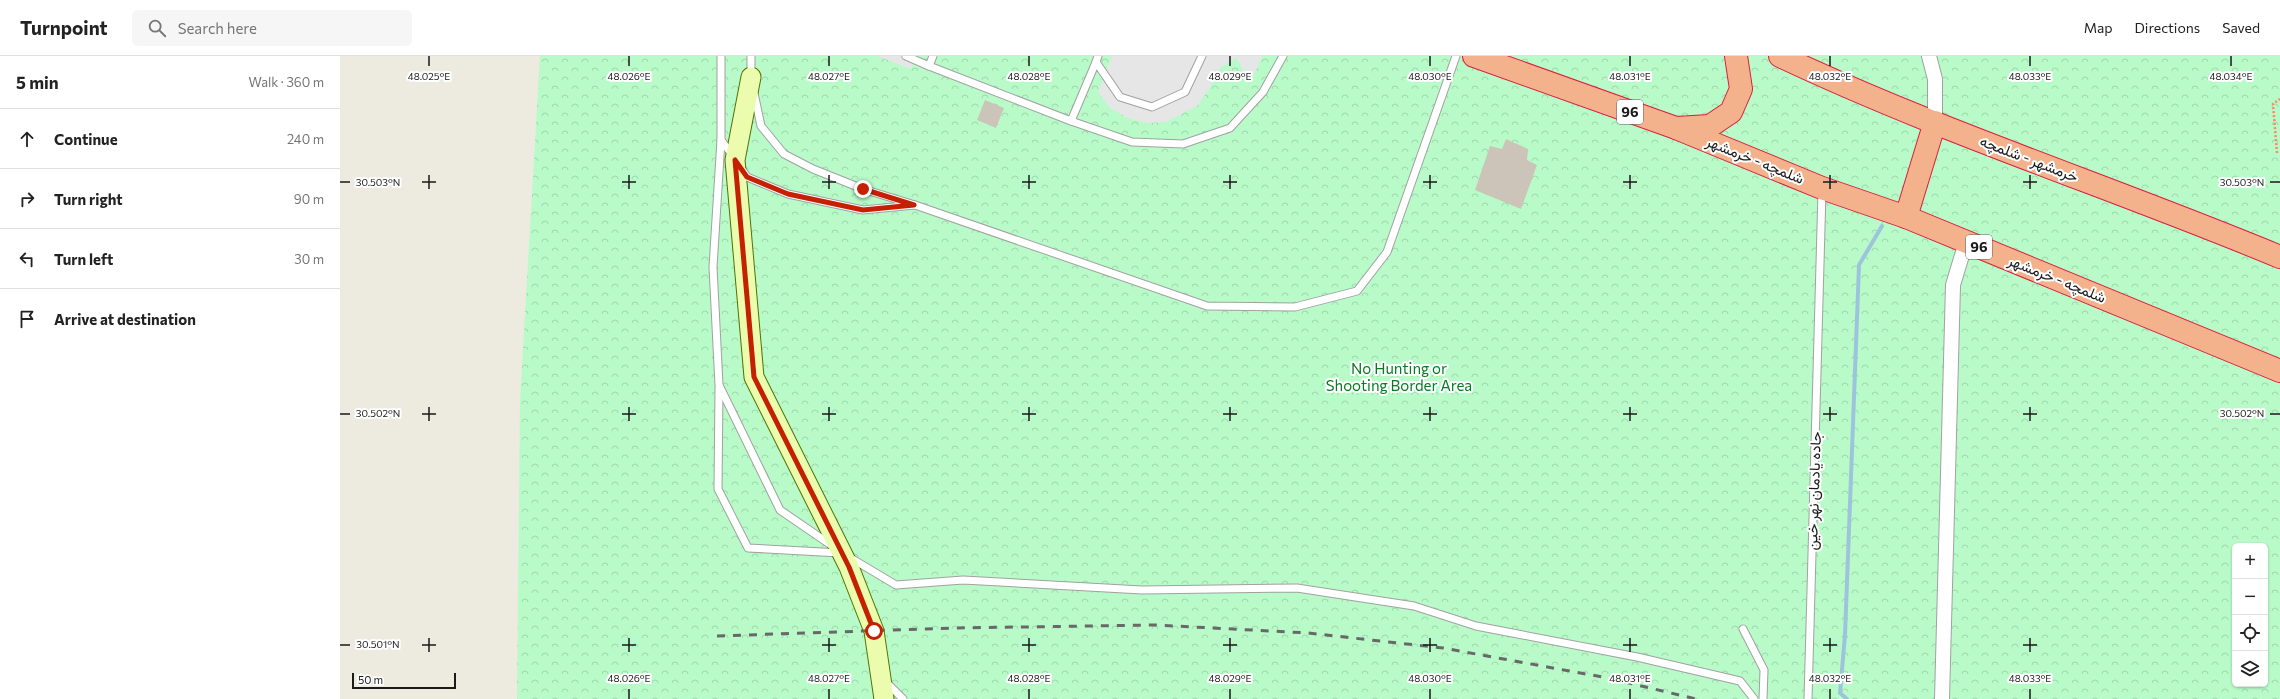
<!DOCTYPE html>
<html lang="en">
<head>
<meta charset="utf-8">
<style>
	body { margin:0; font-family:Commissioner,Vazirmatn,sans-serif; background:#f6f6f6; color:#222 }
	.controls { position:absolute; right:12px; bottom:12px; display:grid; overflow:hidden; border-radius:6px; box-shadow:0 1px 3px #0004 }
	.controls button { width:36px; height:36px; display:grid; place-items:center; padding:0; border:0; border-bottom:1px solid #e0e0e0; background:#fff; color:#222; font:20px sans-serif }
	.scale { position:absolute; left:12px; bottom:10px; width:104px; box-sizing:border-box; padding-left:4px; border:2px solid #1a1a1a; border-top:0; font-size:11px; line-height:14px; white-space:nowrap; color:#1a1a1a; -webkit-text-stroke:3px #fff; paint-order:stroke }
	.stop { position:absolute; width:12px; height:12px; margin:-9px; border:3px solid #c52000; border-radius:50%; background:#fff }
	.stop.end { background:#c52000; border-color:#fff; box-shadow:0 1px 4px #0008 }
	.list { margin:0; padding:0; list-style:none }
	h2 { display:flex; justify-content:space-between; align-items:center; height:52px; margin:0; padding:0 16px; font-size:17px }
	h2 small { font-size:13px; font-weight:400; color:#767676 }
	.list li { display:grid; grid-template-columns:26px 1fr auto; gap:12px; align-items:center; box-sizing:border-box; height:60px; padding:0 16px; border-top:1px solid #e0e0e0 }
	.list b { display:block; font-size:15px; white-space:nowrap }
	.list em { font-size:13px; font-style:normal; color:#767676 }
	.icon { flex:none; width:22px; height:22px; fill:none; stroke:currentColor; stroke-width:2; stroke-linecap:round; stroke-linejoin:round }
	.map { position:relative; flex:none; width:1940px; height:643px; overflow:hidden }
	header { display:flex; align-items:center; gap:24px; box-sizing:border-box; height:56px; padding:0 20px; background:#fff; border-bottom:1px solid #e0e0e0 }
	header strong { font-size:19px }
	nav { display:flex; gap:22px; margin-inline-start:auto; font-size:14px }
	.search { width:280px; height:36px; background:#f6f6f6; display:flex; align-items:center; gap:10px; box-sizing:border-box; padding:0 14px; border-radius:6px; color:#767676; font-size:15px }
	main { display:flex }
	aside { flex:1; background:#fff }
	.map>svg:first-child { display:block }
	.park { fill:url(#park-crowns); fill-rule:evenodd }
	.parking { fill:#e6e6e6 }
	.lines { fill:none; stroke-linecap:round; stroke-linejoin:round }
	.stream { stroke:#9dc4dd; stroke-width:4 }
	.building { fill:#ccc4b8 }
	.service-casing { stroke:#a1a1a1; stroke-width:9 }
	.minor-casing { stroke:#a1a1a1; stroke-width:16 }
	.secondary-casing { stroke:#547200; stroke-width:21 }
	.trunk-casing { stroke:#db1c3f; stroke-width:24 }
	.path { stroke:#ff885e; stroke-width:2.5; stroke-dasharray:2 2; stroke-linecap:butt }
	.service { stroke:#fff; stroke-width:7 }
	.minor { stroke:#fff; stroke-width:14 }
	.secondary { stroke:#ebfcae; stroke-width:19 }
	.trunk { stroke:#f4b28c; stroke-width:22 }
	.rail { stroke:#686868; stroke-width:3; stroke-dasharray:8 8; stroke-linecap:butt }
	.route { stroke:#c52000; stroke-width:5 }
	.ticks { fill:none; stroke:#1a1a1a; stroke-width:1.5 }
	.labels { text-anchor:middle; stroke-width:4; stroke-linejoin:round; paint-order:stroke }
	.shield { fill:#fff; stroke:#5f5f5f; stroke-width:1 }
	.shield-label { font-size:14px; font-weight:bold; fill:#1a1a1a }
	.street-label { font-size:15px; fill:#1a1a1a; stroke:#fff }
	.park-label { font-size:15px; fill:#077a23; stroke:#fff }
	.ticks-label { font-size:10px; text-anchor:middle; fill:#1a1a1a; stroke:#fff; stroke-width:4; stroke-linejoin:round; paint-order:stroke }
</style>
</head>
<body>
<header>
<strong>Turnpoint</strong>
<div class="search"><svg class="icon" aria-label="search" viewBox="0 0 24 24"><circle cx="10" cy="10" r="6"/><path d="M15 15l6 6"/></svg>Search here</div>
<nav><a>Map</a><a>Directions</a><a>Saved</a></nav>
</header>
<main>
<aside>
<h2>5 min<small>Walk · 360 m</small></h2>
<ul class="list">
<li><svg class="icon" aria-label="ahead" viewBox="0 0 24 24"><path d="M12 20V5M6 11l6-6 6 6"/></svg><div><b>Continue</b></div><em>240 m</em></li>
<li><svg class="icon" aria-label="right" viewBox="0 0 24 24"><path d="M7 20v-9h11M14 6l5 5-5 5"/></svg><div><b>Turn right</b></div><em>90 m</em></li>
<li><svg class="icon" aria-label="left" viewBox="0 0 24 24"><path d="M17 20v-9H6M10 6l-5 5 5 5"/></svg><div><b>Turn left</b></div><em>30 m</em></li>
<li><svg class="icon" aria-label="arrive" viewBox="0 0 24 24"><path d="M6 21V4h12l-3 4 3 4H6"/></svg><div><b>Arrive at destination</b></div></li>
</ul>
</aside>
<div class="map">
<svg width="1940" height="643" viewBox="0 0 1940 643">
	<defs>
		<pattern id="park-crowns" width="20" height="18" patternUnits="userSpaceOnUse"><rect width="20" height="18" fill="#b8fbc8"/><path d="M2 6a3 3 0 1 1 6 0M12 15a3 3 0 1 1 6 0" fill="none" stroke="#9ed7ab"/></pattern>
	</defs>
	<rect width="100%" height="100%" fill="#edeadf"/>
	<path class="park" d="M200 0H1940V643H177L180 345ZM1895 490H1925V628H1895Z"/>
	<g class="parking">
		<polygon points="537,0 576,0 571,13"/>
		<polygon points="772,0 922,0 915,17 907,21 896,2 880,12 869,33 857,50 826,66 808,67 790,63 770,52 758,36"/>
	</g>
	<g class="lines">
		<polyline class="stream" points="1507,643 1500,637 1505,579 1519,209 1542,170"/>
	</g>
	<g class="building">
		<polygon points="645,44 664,52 656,72 637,64"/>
		<polygon points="1166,83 1188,93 1187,104 1197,109 1181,153 1135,134 1150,90 1162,93"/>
	</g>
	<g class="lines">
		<defs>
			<g id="service">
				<polyline points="381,0 381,84 393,100"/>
				<polyline points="411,0 411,21"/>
				<polyline points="566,0 589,10"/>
				<polyline points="593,0 589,10 731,65 756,6"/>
				<polyline points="758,0 756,6 780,41 812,51 845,36 862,0"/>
				<polyline points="731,65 792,86 843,88 890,72 923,36 943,0"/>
				<polyline points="381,84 373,211 379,329 440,454 494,491"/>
				<polyline points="401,112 407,121 448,138 523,154 575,149 523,133 473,113 444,98 421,70 414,37"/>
				<polyline points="575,149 867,250 955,251 1017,235 1047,196 1116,0"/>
				<polyline points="379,332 378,433 408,492 500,497"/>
				<polyline points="509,501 556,529 623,524 802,534 957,532 1074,550 1136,570 1297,601 1400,625 1414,643"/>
				<polyline points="1403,573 1424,614 1423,643"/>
				<polyline points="546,626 563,643"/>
				<polyline points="1468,643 1482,135"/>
			</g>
			<g id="minor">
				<polyline points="1589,0 1595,23 1595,66"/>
				<polyline points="1602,643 1613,229 1626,186"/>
			</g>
			<polyline id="secondary" points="411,21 395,104 414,321 509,511 534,575 544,643"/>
			<g id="trunk">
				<polyline points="1134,0 1336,72 1370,70 1391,56 1401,33 1396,0"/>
				<path d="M1440 0C1603 77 1774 132 1940 201"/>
				<polyline points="1336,72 1482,132 1566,161 1940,315"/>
				<polyline points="1566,161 1595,66"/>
			</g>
		</defs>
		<use href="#service" class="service-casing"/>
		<use href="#minor" class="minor-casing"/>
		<use href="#secondary" class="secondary-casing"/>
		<use href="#trunk" class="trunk-casing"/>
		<polyline class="path" points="1937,97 1933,48 1940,43"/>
		<use href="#service" class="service"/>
		<use href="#minor" class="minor"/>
		<use href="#secondary" class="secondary"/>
		<use href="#trunk" class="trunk"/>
		<polyline class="rail" points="377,580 613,572 816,569 968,577 1103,592 1268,622 1356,643"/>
	</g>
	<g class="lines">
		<polyline class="route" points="523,133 574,149 523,154 448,138 407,121 395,104 414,321 509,511 534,575"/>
	</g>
	<path class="ticks" d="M89 0V10M289 0V10M489 0V10M689 0V10M890 0V10M1090 0V10M1290 0V10M1490 0V10M1690 0V10M1891 0V10M89 119V133M289 119V133M489 119V133M689 119V133M890 119V133M1090 119V133M1290 119V133M1490 119V133M1690 119V133M0 126H10M82 126H96M282 126H296M482 126H496M682 126H696M883 126H897M1083 126H1097M1283 126H1297M1483 126H1497M1683 126H1697M1930 126H1940M89 351V365M289 351V365M489 351V365M689 351V365M890 351V365M1090 351V365M1290 351V365M1490 351V365M1690 351V365M0 358H10M82 358H96M282 358H296M482 358H496M682 358H696M883 358H897M1083 358H1097M1283 358H1297M1483 358H1497M1683 358H1697M1930 358H1940M89 582V596M289 582V596M489 582V596M689 582V596M890 582V596M1090 582V596M1290 582V596M1490 582V596M1690 582V596M0 589H10M82 589H96M282 589H296M482 589H496M682 589H696M883 589H897M1083 589H1097M1283 589H1297M1483 589H1497M1683 589H1697M289 633V643M489 633V643M689 633V643M890 633V643M1090 633V643M1290 633V643M1490 633V643M1690 633V643"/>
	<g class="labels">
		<g class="shield">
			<rect x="1277" y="44" width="26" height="24" rx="3"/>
			<rect x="1626" y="179" width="26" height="24" rx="3"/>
		</g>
		<g class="shield-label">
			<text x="1290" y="61">96</text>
			<text x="1639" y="196">96</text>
		</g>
		<g class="street-label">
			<text transform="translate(1689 103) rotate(21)" y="5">خرمشهر - شلمچه</text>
			<text transform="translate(1415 104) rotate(22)" y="5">شلمچه - خرمشهر</text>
			<text transform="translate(1717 223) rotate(22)" y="5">شلمچه - خرمشهر</text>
			<text transform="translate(1474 435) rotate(-88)" y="5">جاده یادمان نهر خین</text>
		</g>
		<g class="park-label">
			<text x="1059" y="318">No Hunting or<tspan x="1059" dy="17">Shooting Border Area</tspan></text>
		</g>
	</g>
	<g class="ticks-label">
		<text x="89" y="24">48.025°E</text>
		<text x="289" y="24">48.026°E</text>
		<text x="489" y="24">48.027°E</text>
		<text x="689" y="24">48.028°E</text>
		<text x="890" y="24">48.029°E</text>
		<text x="1090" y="24">48.030°E</text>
		<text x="1290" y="24">48.031°E</text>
		<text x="1490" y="24">48.032°E</text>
		<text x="1690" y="24">48.033°E</text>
		<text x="1891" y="24">48.034°E</text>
		<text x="38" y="130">30.503°N</text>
		<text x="1902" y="130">30.503°N</text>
		<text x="38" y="361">30.502°N</text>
		<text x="1902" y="361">30.502°N</text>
		<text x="38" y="592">30.501°N</text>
		<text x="289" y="626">48.026°E</text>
		<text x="489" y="626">48.027°E</text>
		<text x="689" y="626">48.028°E</text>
		<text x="890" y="626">48.029°E</text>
		<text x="1090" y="626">48.030°E</text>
		<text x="1290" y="626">48.031°E</text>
		<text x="1490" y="626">48.032°E</text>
		<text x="1690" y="626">48.033°E</text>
	</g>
</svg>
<div class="controls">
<button>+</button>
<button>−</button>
<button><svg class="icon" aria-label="locate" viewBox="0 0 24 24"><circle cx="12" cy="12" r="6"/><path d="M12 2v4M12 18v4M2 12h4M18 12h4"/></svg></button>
<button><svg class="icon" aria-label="layers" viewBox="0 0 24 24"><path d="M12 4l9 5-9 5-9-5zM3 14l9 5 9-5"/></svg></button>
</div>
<div class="scale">50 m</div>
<div class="stop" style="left:534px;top:575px"></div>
<div class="stop end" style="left:523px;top:133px"></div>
</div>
</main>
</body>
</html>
